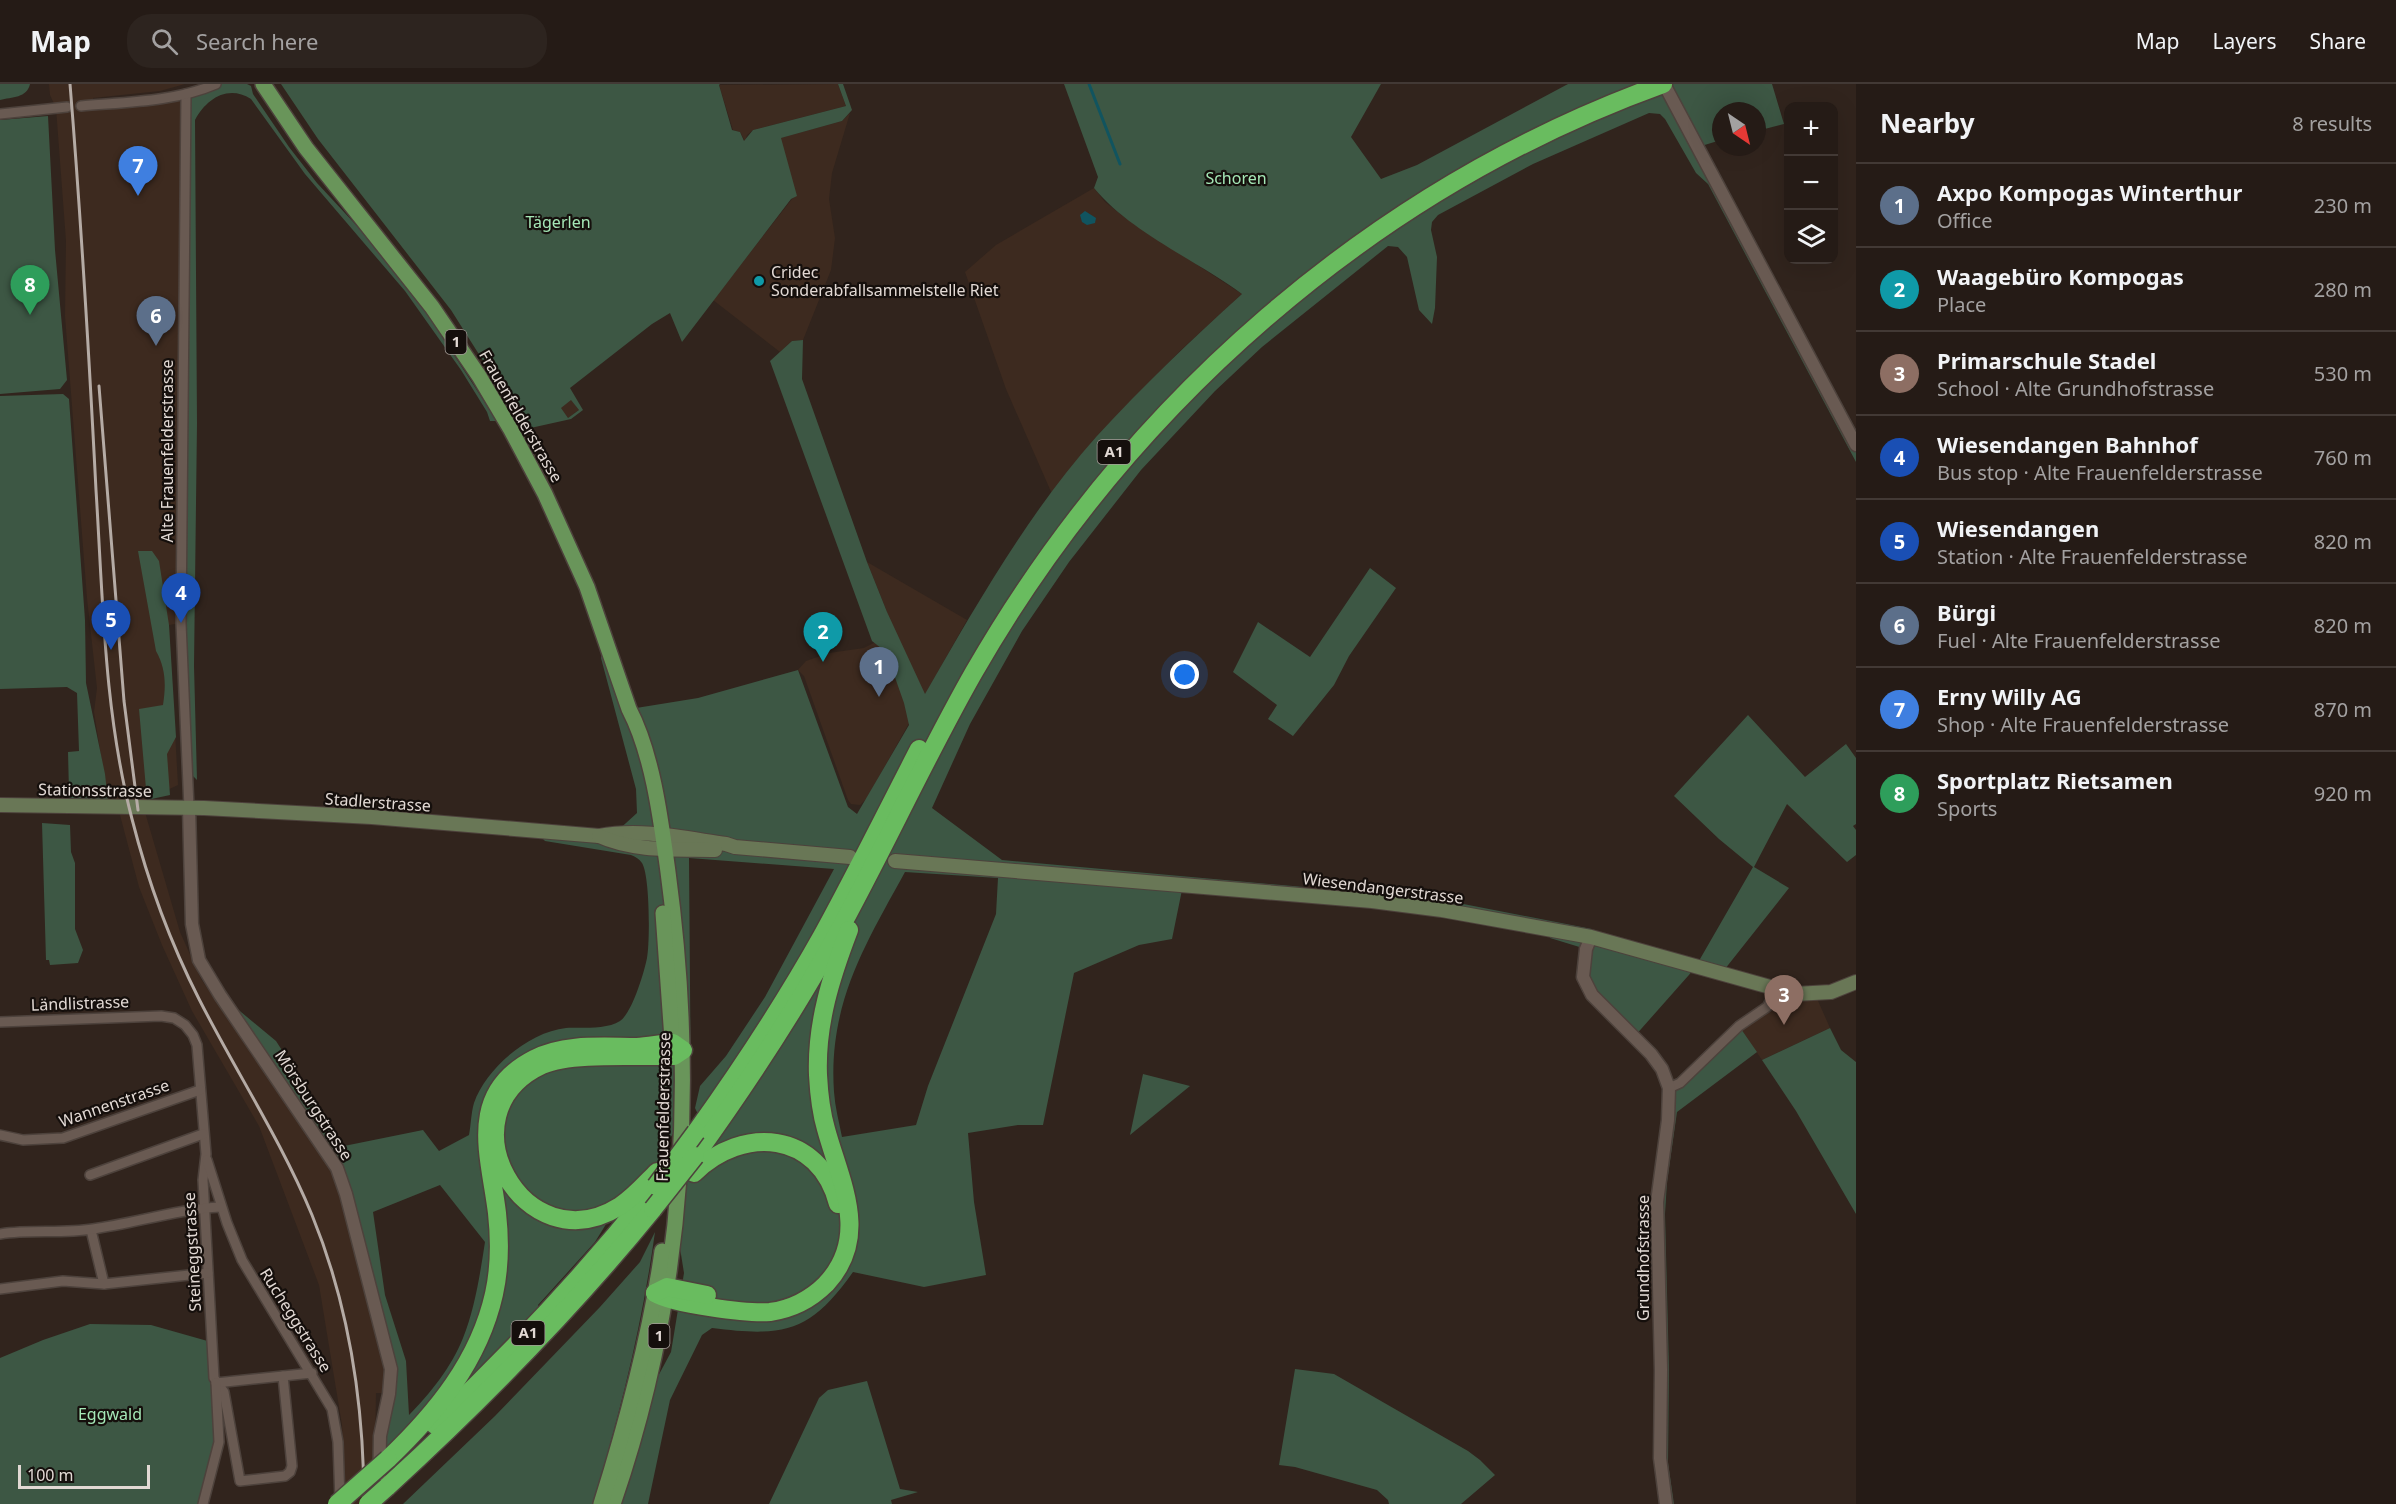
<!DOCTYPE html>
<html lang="en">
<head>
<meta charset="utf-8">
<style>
	body { margin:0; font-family:"Noto Sans",sans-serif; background:#2d241f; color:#f1f3f6 }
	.controls { position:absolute; right:18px; top:18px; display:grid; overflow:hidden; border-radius:12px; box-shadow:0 6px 24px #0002 }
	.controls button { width:54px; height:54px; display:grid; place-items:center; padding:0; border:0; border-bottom:2px solid #423935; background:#251b16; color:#f1f3f6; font:30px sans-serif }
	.compass { position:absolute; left:1712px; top:18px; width:54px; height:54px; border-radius:50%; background:#251b16; box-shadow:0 6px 24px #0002; rotate:145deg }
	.scale { position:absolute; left:18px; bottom:15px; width:132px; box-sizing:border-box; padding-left:6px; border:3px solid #e2d9d4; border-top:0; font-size:16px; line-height:21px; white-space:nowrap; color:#e2d9d4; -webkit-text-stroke:4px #150f0c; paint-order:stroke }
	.you { position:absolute; left:1185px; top:591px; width:21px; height:21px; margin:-15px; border:4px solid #fff; border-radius:50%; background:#1a73e8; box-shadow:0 0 0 9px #1a73e833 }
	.badge { display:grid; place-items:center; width:39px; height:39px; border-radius:50%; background:#8db9fc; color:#fff; font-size:20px; font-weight:700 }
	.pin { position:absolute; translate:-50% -50px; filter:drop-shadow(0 2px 3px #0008) }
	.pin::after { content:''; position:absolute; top:32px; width:21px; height:18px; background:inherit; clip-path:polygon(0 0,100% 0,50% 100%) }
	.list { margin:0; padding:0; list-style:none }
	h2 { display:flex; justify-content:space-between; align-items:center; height:78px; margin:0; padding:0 24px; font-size:26px }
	h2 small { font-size:20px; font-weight:400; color:#a3a1a1 }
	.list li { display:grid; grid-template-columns:39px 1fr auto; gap:18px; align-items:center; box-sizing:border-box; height:84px; padding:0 24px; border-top:2px solid #423935 }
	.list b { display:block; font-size:22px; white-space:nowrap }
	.list p { margin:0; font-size:20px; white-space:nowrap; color:#a3a1a1 }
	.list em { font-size:20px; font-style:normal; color:#a3a1a1 }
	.icon { flex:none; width:33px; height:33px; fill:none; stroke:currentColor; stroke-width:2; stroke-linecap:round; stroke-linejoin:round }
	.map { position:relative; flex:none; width:1856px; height:1420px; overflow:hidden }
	header { display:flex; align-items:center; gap:36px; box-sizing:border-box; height:84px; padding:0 30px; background:#251b16; border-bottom:2px solid #423935 }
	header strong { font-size:28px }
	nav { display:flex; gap:33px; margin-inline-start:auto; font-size:21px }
	.search { width:420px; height:54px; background:#2d241f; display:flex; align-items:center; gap:15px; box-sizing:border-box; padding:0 21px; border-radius:24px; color:#a3a1a1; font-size:22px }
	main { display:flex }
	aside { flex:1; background:#251b16 }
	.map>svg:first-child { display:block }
	.built { fill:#3d2a1f }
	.green { fill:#3d5744; fill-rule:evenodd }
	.water { fill:#11545f }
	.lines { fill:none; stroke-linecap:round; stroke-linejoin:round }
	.stream { stroke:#11545f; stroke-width:3 }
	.minor-casing { stroke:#4d423c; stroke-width:12 }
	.tertiary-casing { stroke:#4d423c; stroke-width:15 }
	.secondary-casing { stroke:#4d423c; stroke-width:16 }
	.primary-casing { stroke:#4d423c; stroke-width:18 }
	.motorway-casing { stroke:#4d423c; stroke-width:21 }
	.minor { stroke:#695a52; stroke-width:9 }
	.tertiary { stroke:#695a52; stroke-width:12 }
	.secondary { stroke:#697756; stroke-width:14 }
	.primary { stroke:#69955a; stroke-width:15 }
	.motorway { stroke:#69bc5f; stroke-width:18 }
	.rail { stroke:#b5aba5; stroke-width:3 }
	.motorway-bridge-casing { stroke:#4d423c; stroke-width:21; stroke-linecap:butt }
	.motorway-bridge { stroke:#69bc5f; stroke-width:18 }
	.culture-dot { fill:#0f9aa8; stroke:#150f0c; stroke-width:2 }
	.labels { text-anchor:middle; stroke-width:4.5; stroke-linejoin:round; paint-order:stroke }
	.shield { fill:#150f0c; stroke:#a49c98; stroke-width:1.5 }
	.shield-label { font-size:15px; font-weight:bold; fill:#e2d9d4 }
	.park-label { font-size:16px; fill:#a5e8b7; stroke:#150f0c }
	.poi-label { font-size:16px; fill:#e2d9d4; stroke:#150f0c; text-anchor:start }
	.street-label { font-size:16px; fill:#e2d9d4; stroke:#150f0c }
</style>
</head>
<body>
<header>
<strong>Map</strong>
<div class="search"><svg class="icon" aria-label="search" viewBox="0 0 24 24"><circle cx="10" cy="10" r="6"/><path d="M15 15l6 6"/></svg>Search here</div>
<nav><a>Map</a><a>Layers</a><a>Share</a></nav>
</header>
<main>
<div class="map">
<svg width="1856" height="1420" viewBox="0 0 1856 1420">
	<rect width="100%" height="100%" fill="#31241d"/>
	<g class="built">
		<polygon points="49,0 185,0 160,7 93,14 94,25 186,10 181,539 169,541 178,701 142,718 180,848 201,895 328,1082 342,1110 385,1276 385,1309 376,1309 374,1420 345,1420 342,1341 319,1201 259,1042 192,927 162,861 139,803 120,731 108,716 94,628 97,604 87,514 65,232 66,157 56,24 50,11"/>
		<polygon points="838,0 846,22 753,46 747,51 745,57 740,48 733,46 719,1"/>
		<polygon points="850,29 832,89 829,115 835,154 831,186 803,256 792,257 780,268 713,216 792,115 796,112 780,54 842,37"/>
		<polygon points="1094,104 1105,118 1127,135 1242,210 1181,266 1095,354 1052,410 1006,305 965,188 996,161"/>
		<polygon points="571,315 579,326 568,334 560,324"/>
		<polygon points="867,478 967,536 867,714 860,721 851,720 848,716 804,592 798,586 806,577 829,569 864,564 880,556 887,528"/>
		<polygon points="1776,906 1815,910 1830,944 1762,976 1739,942 1767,923"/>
	</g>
	<g class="green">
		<path d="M0 0H30C27 14 12 13 0 16Z"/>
		<path d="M216 0H247L251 2 253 10 289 63 317 99 370 156 426 228 497 337H490L487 328 461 286 405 207 305 90 251 15C228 0 206 15 195 36L197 339 194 582 197 696 193 692 187 672 182 576 186 10Z"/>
		<path d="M281 0H720L719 1 732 46 740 48 744 57 753 46 846 22 838 0H843L852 26 842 37 781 54 797 112 791 115 682 258 670 229 652 240 570 304 583 326 571 335 526 345 451 226 318 55ZM571 316 579 326 568 334 561 324Z"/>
		<path d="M1064 0H1381L1351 53 1381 95 1417 81 1568 0H1772L1784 40 1757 47V27H1721V56L1698 63 1831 313 1836 310 1856 346V378L1708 100 1696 89 1665 35 1660 30 1649 29 1533 80 1438 131 1432 138 1431 146 1437 173 1435 224 1432 240 1419 226 1407 173 1398 163 1388 162 1262 263 1215 307 1141 386 1069 478 1022 547 970 640 932 724 1002 776 1304 803 1288 809 1183 801 1172 855 1139 861 1074 889 1043 1041H1018L968 1049 974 1118 986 1191 924 1203 853 1188C810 1249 784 1253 712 1244L702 1251 670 1316 648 1420H619L640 1358 656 1296 671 1268 684 1189 680 1164 687 1096 715 1066 695 1024 700 1002 726 972 765 913 834 785 689 774 691 1024 661 1067 657 1088 603 1131 608 1137 595 1158 538 1221 539 1224 457 1307 483 1230 440 1310 384 1367 385 1338 392 1317 346 1110 235 923 276 957 344 1062 423 1046 439 1067 469 1051C471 1041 471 1029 474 1019 486 984 529 948 566 944 581 943 606 946 620 937 632 929 644 889 647 874 650 858 650 792 642 779 639 775 636 773 631 771L545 757 541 753 615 749 637 729 636 705 601 574 604 553 630 625 698 614 798 586 848 723 857 730 909 641 904 619 886 568 872 557 770 277 792 257 803 256 802 295 867 478 887 528 925 610C975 523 1029 428 1096 353 1142 303 1191 256 1242 210 1196 176 1130 148 1094 104L1098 93ZM905 788 998 794 996 830 928 1002 916 1041 842 1053C839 1038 835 1023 834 1008 828 920 865 861 905 788ZM440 1101 485 1158C480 1190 475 1224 463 1254 452 1282 430 1310 409 1331L406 1277 385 1211 373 1128Z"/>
		<polygon points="48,32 55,166 67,296 60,305 0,310 0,36"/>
		<polygon points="63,310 69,315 85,536 86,599 105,690 108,717 63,722 71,711 83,710 96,703 82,708 69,708 68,668 79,667 77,609 67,603 0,605 0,312"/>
		<path d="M138 467H152L159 477 169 541 176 653 167 670 170 711 147 716 139 625 163 621C166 601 166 585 156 567Z"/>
		<polygon points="1370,484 1396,504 1349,572 1334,601 1293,652 1268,635 1277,621 1233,588 1258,538 1310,573"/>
		<polygon points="1748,631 1805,693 1846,660 1856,674 1856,740 1853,742 1856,746 1856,771 1847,778 1787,720 1754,783 1789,804 1721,890 1696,883 1634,953 1583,893 1586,865 1550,854 1551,847 1442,826 1443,816 1592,845 1592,853 1696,882 1753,783 1719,755 1674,712"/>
		<polygon points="42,739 70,741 71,768 75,779 75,845 83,866 78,879 50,881 49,876 46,876"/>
		<polygon points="1739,942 1757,968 1677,1028 1667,1098 1665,1130 1669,1285 1668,1379 1674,1420 1666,1420 1658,1175 1669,1004"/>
		<polygon points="1830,944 1841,966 1856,978 1856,1130 1796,1027 1762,976"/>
		<polygon points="1143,990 1190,1002 1130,1051"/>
		<path d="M655 1148C642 1242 620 1330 593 1420H403L495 1332 600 1223 640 1178Z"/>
		<polygon points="90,1240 151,1241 211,1258 219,1358 203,1420 0,1420 0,1274 43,1256"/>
		<polygon points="1295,1285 1334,1290 1468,1367 1480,1376 1495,1391 1461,1420 1389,1420 1388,1416 1377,1406 1295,1383 1279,1381"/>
		<polygon points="867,1297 900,1405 918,1408 891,1416 892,1420 769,1420 819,1314 828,1306"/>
	</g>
	<polygon class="water" points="1085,127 1096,134 1095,139 1087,141 1082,138 1080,131"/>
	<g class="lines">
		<polyline class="stream" points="1089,0 1120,80"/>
		<defs>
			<g id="minor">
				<polyline points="186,10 181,539 189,724"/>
				<path d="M81 22C126 18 174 18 216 0"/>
				<polyline points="0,30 67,23"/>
				<polyline points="0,938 161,932 174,934 185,941 193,951 197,961 206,1070 203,1096 214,1294 224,1308 240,1397 285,1392 290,1388 292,1382 283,1292"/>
				<polyline points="1669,1004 1680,999 1739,942 1767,923 1776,906"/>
				<polyline points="0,1051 23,1056 63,1054 200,1006"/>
				<polyline points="207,1076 227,1139 242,1176 332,1325 338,1358 340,1417"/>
				<polyline points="90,1091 203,1050"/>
				<polyline points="91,1146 104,1200"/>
				<path d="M0 1150C31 1145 62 1150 93 1145 136 1139 178 1125 221 1123"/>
				<polyline points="0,1205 63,1197 104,1200 208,1189"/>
				<polyline points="216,1299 312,1289"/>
				<polyline points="203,1420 219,1358 216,1299"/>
			</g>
			<g id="tertiary">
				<polyline points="1664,0 1856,361"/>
				<polyline points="189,724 192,840 199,876 220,911 337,1084 346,1110 391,1285 389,1310 380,1352 379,1413"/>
				<polyline points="1591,853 1586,865 1583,893 1592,911 1651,970 1662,985 1669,1004 1668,1036 1657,1118 1661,1286 1660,1374 1666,1420"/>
			</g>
			<g id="secondary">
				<path d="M0 721 204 724 372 733 599 752C641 744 684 754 726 760L735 763 850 773"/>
				<path d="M599 752C634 768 677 765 715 766"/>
				<polyline points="895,777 1372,817 1442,826 1591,853 1795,910 1831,908 1856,898"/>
			</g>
			<g id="primary">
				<path d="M263 0 306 64 432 223 479 292 511 346 545 410 587 503 629 625C653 671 661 737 668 788 697 1002 684 1215 613 1420"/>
				<polyline points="663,829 673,969"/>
				<path d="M601 1420C627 1337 650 1253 662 1167"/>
			</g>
			<g id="motorway">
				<path d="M696 1048C741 985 784 920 822 852 856 790 887 727 919 665"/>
				<path d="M695 1072C746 1001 794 929 836 852 884 765 925 674 974 588 1128 320 1372 105 1663 0"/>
				<path d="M694 1089C743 1041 819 1047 838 1120"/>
				<path d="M655 1209C673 1220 749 1230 770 1228 792 1225 811 1215 826 1200 871 1152 840 1097 826 1045 821 1028 819 1010 818 991 816 940 831 893 849 846"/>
				<polyline points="655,1209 667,1203 707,1211"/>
				<path d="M435 1341C512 1268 584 1191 651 1108"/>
				<path d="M388 1375C436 1329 479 1277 494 1210 500 1183 500 1156 497 1129 490 1071 466 1010 534 975 565 959 603 963 637 963 649 962 661 960 673 959L683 966 674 972C639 973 571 968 542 981 439 1029 524 1183 620 1122 634 1113 645 1100 657 1088"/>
				<path d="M387 1403C482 1316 571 1226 653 1125"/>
			</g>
		</defs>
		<use href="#minor" class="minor-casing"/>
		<use href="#tertiary" class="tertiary-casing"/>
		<use href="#secondary" class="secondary-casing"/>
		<use href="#primary" class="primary-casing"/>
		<use href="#motorway" class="motorway-casing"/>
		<use href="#minor" class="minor"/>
		<use href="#tertiary" class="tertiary"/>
		<use href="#secondary" class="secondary"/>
		<use href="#primary" class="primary"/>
		<use href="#motorway" class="motorway"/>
		<g class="rail">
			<path d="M70 0C81 135 89 270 96 406 103 516 104 628 132 735 148 798 170 858 199 915 236 988 281 1056 312 1131 350 1224 364 1321 364 1420"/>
			<polyline points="99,302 124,617 138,726"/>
		</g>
		<defs>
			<g id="motorway-bridge">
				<polyline points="656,1102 696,1048"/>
				<polyline points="653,1125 695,1072"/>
				<polyline points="337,1420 388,1375"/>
				<polyline points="368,1420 387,1403"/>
			</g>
		</defs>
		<use href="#motorway-bridge" class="motorway-bridge-casing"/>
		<use href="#motorway-bridge" class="motorway-bridge"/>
	</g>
	<circle class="culture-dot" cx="759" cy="197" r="6"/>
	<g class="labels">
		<g class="shield">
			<rect x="445.5" y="246" width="21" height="24" rx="4.5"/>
			<rect x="1097.5" y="356" width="33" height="24" rx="4.5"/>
			<rect x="511.5" y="1237" width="33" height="24" rx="4.5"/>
			<rect x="648.5" y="1240" width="21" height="24" rx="4.5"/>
		</g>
		<g class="shield-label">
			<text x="456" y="263">1</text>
			<text x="1114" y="373">A1</text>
			<text x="528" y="1254">A1</text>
			<text x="659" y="1257">1</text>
		</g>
		<g class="park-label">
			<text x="1236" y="100">Schoren</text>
			<text x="558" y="144">Tägerlen</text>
			<text x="110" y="1336">Eggwald</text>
		</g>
		<g class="poi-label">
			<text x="771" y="194">Cridec<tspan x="771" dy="18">Sonderabfallsammelstelle Riet</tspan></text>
		</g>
		<g class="street-label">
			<text transform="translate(521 332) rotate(60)" y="6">Frauenfelderstrasse</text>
			<text transform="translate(167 367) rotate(-90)" y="6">Alte Frauenfelderstrasse</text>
			<text transform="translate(95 706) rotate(1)" y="6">Stationsstrasse</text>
			<text transform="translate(378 718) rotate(4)" y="6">Stadlerstrasse</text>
			<text transform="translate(1383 804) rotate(7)" y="6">Wiesendangerstrasse</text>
			<text transform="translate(80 919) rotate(-2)" y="6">Ländlistrasse</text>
			<text transform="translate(114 1019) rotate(-19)" y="6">Wannenstrasse</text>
			<text transform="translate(314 1021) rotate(57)" y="6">Mörsburgstrasse</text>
			<text transform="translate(663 1023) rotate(-89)" y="6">Frauenfelderstrasse</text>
			<text transform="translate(192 1168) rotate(-93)" y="6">Steineggstrasse</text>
			<text transform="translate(1643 1174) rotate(-90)" y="6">Grundhofstrasse</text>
			<text transform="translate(296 1236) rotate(58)" y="6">Rucheggstrasse</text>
		</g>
	</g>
</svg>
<div class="controls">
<button>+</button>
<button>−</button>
<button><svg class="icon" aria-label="layers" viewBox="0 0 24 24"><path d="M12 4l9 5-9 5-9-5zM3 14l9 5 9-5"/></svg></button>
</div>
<svg class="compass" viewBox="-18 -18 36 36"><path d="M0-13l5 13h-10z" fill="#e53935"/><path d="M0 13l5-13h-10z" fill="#a3a1a1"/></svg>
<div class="scale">100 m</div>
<div class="you"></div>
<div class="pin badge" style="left:879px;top:613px;background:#5c6f8a">1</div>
<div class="pin badge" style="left:823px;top:578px;background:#0f9aa8">2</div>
<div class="pin badge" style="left:1784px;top:941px;background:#8d6e63">3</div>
<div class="pin badge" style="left:181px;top:539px;background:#1a4fb4">4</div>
<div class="pin badge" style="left:111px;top:566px;background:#1a4fb4">5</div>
<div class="pin badge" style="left:156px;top:262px;background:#5c6f8a">6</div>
<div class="pin badge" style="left:138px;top:112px;background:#3f7fe0">7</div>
<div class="pin badge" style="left:30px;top:231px;background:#2e9e5b">8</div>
</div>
<aside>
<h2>Nearby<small>8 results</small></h2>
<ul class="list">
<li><span class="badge" style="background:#5c6f8a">1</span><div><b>Axpo Kompogas Winterthur</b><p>Office</p></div><em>230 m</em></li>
<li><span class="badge" style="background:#0f9aa8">2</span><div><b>Waagebüro Kompogas</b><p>Place</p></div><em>280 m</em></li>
<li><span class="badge" style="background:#8d6e63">3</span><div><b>Primarschule Stadel</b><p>School · Alte Grundhofstrasse</p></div><em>530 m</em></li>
<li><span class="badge" style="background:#1a4fb4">4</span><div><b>Wiesendangen Bahnhof</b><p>Bus stop · Alte Frauenfelderstrasse</p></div><em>760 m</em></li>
<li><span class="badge" style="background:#1a4fb4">5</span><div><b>Wiesendangen</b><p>Station · Alte Frauenfelderstrasse</p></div><em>820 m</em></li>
<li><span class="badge" style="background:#5c6f8a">6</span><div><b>Bürgi</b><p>Fuel · Alte Frauenfelderstrasse</p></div><em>820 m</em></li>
<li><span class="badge" style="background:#3f7fe0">7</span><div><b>Erny Willy AG</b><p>Shop · Alte Frauenfelderstrasse</p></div><em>870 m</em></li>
<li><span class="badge" style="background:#2e9e5b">8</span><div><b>Sportplatz Rietsamen</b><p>Sports</p></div><em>920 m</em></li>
</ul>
</aside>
</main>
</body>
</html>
